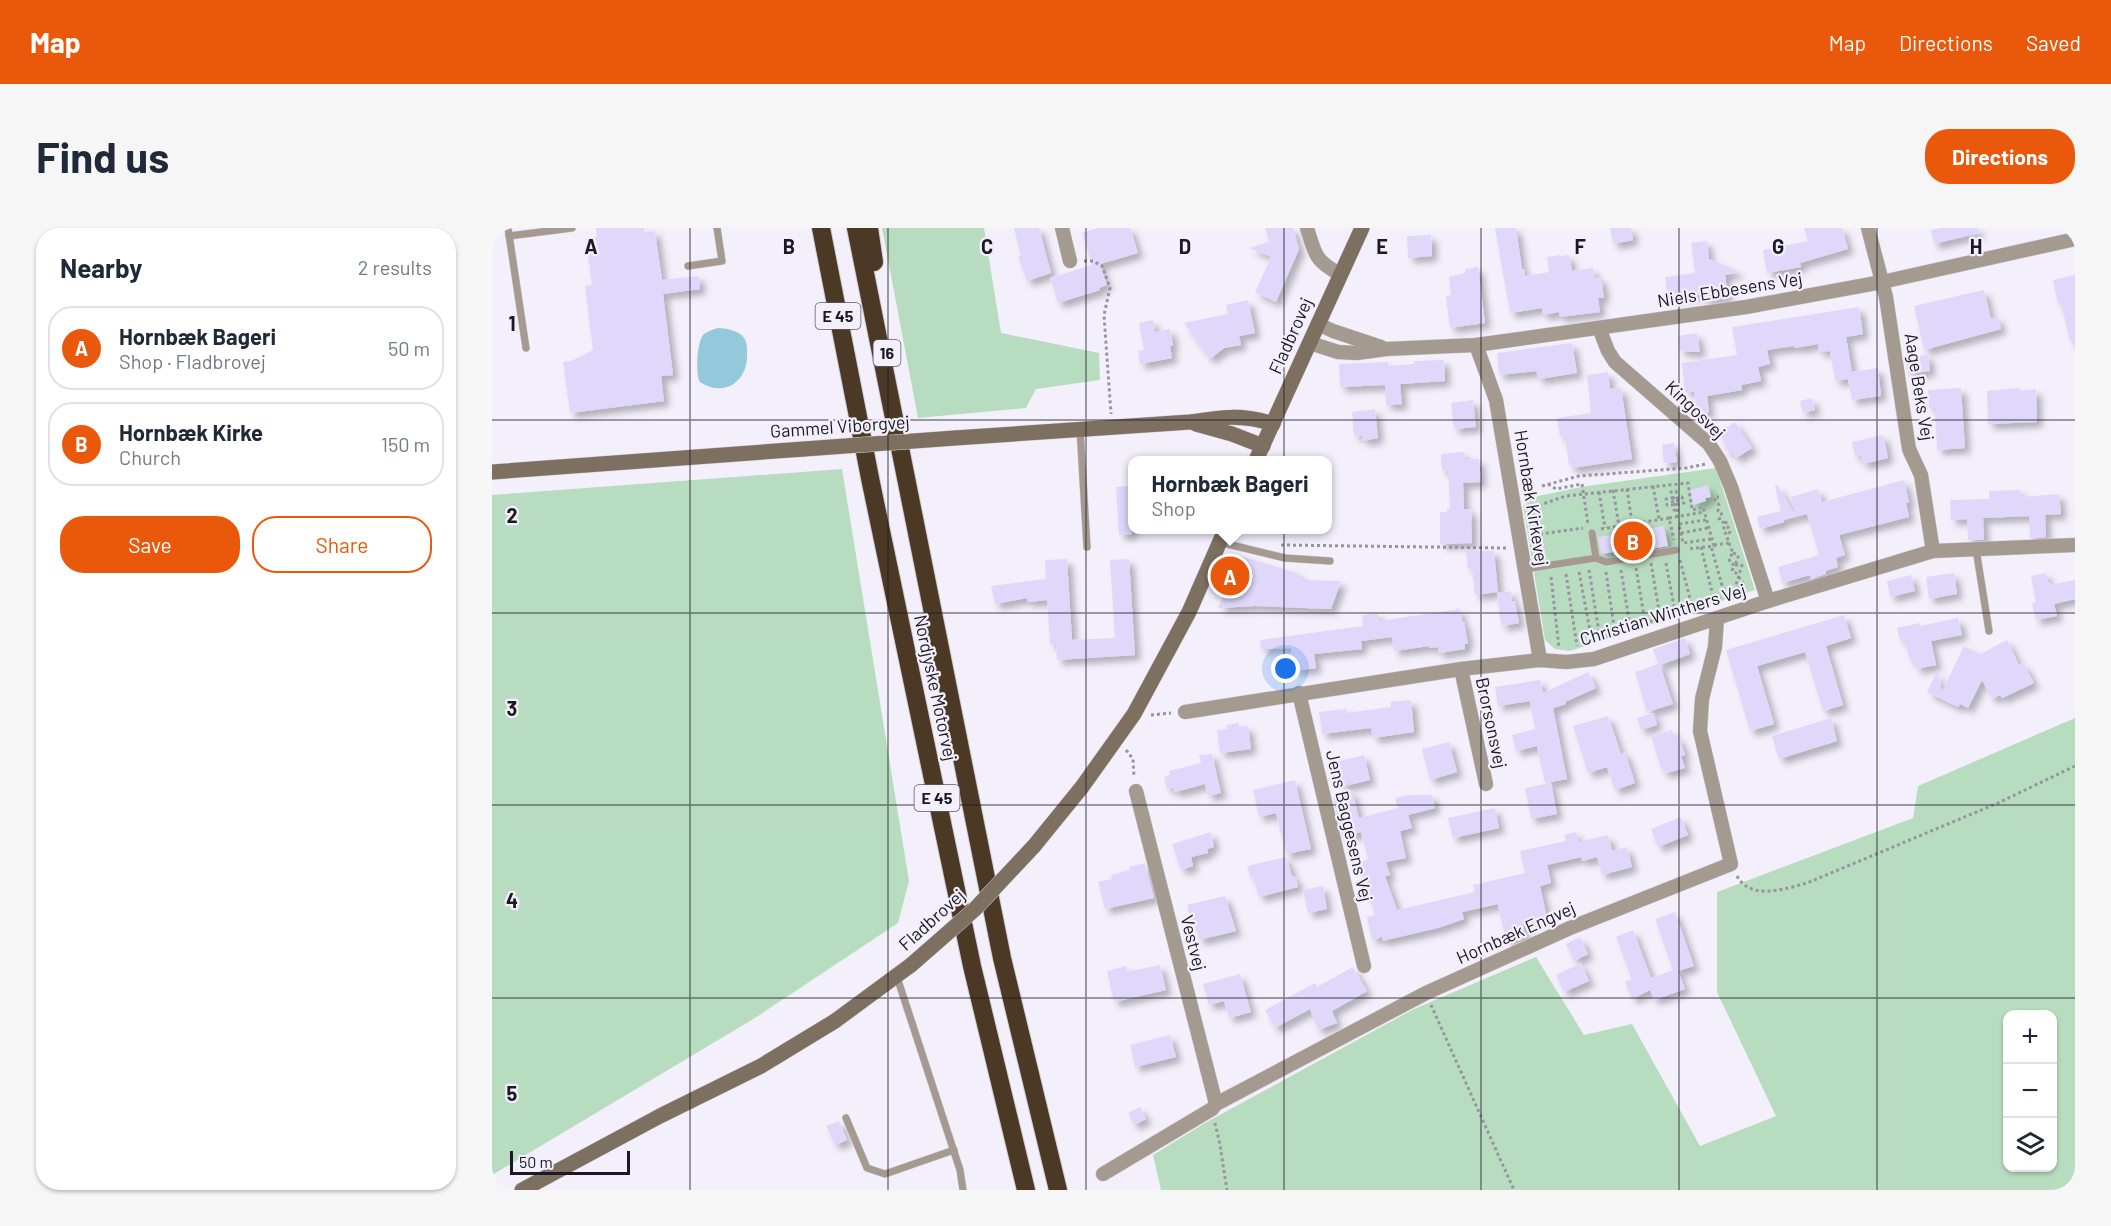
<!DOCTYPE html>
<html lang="en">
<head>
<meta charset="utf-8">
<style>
	body { margin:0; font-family:Barlow,sans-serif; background:#f6f6f7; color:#1f2937 }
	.controls { position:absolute; right:18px; bottom:18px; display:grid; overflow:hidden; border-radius:12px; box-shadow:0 2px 4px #0004 }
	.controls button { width:54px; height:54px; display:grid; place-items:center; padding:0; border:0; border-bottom:2px solid #e0e1e3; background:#fff; color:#1f2937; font:30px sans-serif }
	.scale { position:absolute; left:18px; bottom:15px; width:120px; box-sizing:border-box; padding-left:6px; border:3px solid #1b1923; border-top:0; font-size:16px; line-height:21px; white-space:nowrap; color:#1b1923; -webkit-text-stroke:4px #f3f0fc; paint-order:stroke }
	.you { position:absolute; left:794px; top:441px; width:21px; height:21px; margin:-15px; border:4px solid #fff; border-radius:50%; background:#1a73e8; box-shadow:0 0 0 9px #1a73e833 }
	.badge { display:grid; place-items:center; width:39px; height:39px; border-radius:50%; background:#ea580c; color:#fff; font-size:20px; font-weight:700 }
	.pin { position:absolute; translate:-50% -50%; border:3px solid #fff; box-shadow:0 2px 6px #0006 }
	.popup { position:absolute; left:636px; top:228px; width:204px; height:78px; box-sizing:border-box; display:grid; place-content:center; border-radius:12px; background:#fff; filter:drop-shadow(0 2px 4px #0005); font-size:20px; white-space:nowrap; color:#747a83 }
	.popup b { font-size:22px; color:#1f2937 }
	.popup::after { content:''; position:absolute; left:50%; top:100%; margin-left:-12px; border:12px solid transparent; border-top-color:#fff }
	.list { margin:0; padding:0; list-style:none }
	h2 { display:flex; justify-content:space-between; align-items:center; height:78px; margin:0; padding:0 24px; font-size:26px }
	h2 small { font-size:20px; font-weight:400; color:#747a83 }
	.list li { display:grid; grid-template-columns:39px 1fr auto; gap:18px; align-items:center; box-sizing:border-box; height:84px; margin:0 12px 12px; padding:0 12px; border:2px solid #e0e1e3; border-radius:24px }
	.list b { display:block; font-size:22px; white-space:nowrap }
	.list p { margin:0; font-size:20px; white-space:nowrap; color:#747a83 }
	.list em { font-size:20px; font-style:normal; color:#747a83 }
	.actions { display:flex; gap:12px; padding:18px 24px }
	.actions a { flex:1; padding:14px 0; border:2px solid #ea580c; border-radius:24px; text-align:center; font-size:21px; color:#ea580c }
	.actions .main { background:#ea580c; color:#fff }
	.icon { flex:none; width:33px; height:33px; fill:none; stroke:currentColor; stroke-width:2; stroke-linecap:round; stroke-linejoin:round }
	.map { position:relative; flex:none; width:1583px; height:962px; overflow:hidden; border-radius:24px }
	header { display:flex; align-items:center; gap:36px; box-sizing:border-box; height:84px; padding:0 30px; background:#ea580c; color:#fff }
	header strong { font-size:28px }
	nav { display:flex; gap:33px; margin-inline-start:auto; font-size:21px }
	.intro { display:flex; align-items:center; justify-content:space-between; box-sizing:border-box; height:144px; padding:0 36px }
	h1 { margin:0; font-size:42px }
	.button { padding:15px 27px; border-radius:24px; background:#ea580c; color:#fff; font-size:21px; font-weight:700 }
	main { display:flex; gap:36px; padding:0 36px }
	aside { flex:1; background:#fff; border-radius:24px; box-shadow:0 2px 4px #0004 }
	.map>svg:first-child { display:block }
	.green { fill:#b8dcbf; fill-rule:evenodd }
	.water { fill:#94c9dc }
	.building { fill:#e0d7fb; filter:url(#shadow) }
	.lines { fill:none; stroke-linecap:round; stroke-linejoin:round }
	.service-casing { stroke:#d0ced9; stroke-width:8 }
	.minor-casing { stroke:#d0ced9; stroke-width:15 }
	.secondary-casing { stroke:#d0ced9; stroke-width:16 }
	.motorway-casing { stroke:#d0ced9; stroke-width:20 }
	.path { stroke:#9794a0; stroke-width:3; stroke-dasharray:3 3; stroke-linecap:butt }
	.service { stroke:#a49a90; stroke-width:7 }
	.minor { stroke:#a49a90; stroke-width:14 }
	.secondary { stroke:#7e7061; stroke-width:15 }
	.motorway { stroke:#4c3925; stroke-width:18 }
	.secondary-bridge-casing { stroke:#d0ced9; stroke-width:16; stroke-linecap:butt }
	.secondary-bridge { stroke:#7e7061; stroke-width:15 }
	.grid { fill:none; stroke:#1b1923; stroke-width:1.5; stroke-opacity:0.55 }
	.labels { text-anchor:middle; stroke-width:4.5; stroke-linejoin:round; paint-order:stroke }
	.shield { fill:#f3f0fc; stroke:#5c5a64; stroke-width:1.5 }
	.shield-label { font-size:16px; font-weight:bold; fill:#1b1923 }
	.street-label { font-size:18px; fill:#1b1923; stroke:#f3f0fc }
	.grid-label { font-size:20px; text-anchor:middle; font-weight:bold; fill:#1b1923; stroke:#f3f0fc; stroke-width:4.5; stroke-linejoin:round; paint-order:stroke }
</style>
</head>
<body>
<header>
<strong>Map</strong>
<nav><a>Map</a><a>Directions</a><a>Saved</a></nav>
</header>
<div class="intro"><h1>Find us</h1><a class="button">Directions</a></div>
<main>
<aside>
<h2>Nearby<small>2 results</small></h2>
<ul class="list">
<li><span class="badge">A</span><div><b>Hornbæk Bageri</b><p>Shop · Fladbrovej</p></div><em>50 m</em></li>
<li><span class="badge">B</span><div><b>Hornbæk Kirke</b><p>Church</p></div><em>150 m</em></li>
</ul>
<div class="actions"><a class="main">Save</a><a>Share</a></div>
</aside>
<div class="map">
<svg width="1583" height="962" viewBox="0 0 1583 962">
	<defs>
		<filter id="shadow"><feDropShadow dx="5.5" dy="5.5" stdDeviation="3" flood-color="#0004"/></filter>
	</defs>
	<rect width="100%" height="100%" fill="#f3f0fc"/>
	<g class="green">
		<polygon points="390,0 492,0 509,105 607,125 608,152 544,161 534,180 426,190"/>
		<polygon points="1224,240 1263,362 1078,423 1063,421 1053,412 1031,278 1046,268 1089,259"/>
		<polygon points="350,241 417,653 406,695 263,790 0,947 0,267"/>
		<path d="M1583 490V962H669L661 927 713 895 922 781 1044 729 1092 807 1140 796 1208 918 1284 888 1225 764V664L1421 590 1426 558ZM1516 786H1560V940H1516Z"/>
	</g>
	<path class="water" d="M226 100C234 100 248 103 252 110 256 115 255 124 255 129 254 156 230 169 208 154 203 146 205 112 212 106 216 103 222 101 226 100Z"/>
	<g class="building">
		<polygon points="104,0 152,0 152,4 163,3 170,52 207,48 208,61 171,66 181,147 169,148 172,173 78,185 71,134 79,133 101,122 93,58 100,57 94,11 105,9"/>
		<polygon points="522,0 547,0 559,45 535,53 526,29 529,28"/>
		<polygon points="606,0 638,0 646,25 608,36 615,57 607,60 608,62 566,75 558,50 600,37 590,5"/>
		<polygon points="773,0 801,0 807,21 784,74 763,64 779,29 757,20 777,14"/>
		<polygon points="1003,0 1024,0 1030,41 1032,41 1033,48 1057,44 1055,29 1068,27 1068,28 1077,27 1080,43 1101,40 1103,50 1109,49 1112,70 1106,70 1108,84 1068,89 1067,84 1051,87 1050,80 1018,85"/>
		<polygon points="1118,0 1139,0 1141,12 1121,16"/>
		<polygon points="1312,0 1350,0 1356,21 1308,35 1309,39 1275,45 1271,22 1316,13"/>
		<polygon points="1449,0 1486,0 1487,5 1442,16 1439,2"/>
		<polygon points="939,7 940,28 916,30 915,8"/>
		<polygon points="1215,13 1217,31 1248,44 1233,47 1236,69 1216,72 1215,70 1210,71 1210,66 1176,70 1173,49 1203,45 1199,15"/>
		<polygon points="986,39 993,95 958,100 954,68 959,67 957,49 973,45 973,41"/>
		<polygon points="1583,47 1583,113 1578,113 1569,75 1566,76 1561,52"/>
		<polygon points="1492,62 1499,91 1506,89 1509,101 1432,122 1422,78"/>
		<polygon points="756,72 763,105 747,108 749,117 732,120 718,131 692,95 736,86 734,77"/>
		<polygon points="1367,79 1371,106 1354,109 1360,144 1386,140 1389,168 1360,172 1356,151 1343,153 1338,123 1327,124 1326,116 1303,120 1302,118 1275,122 1278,136 1266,139 1269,153 1249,157 1250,162 1215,168 1217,185 1204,186 1202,163 1193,164 1190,135 1245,127 1240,99"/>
		<polygon points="661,92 663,104 678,101 681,117 678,118 680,130 648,136 646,123 652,122 647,95"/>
		<polygon points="1205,105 1208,124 1188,123 1186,108"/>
		<polygon points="1080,115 1085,145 1047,151 1044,143 1007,147 1005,125"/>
		<polygon points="1436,127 1438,143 1416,146 1414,129"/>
		<polygon points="952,132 953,153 908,156 910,176 894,177 893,157 848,159 847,136 896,134 896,138 922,136 922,133"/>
		<polygon points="1116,144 1118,161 1129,160 1140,231 1080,240 1080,236 1077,237 1073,208 1068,209 1065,190 1099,185 1095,147"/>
		<polygon points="1469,160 1473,220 1445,222 1443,180 1437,180 1436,162"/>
		<polygon points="1527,160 1528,163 1544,161 1545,194 1496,196 1495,163"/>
		<polygon points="1320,170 1323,182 1311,185 1308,173"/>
		<polygon points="981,172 984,199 962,201 959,175"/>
		<polygon points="883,181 886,210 871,213 870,207 862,208 860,184"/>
		<polygon points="1243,194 1260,220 1244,230 1239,223 1233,222 1234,216 1226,205"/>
		<polygon points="1391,207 1396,230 1371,236 1369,227 1363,229 1360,214"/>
		<polygon points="1182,215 1185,234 1172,235 1170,217"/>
		<polygon points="972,224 973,232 987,231 989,254 971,255 972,281 979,281 980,315 948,316 948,284 955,284 955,281 958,281 956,243 950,243 949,226"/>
		<polygon points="1412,252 1417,274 1414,275 1417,289 1347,307 1353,327 1344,330 1346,339 1333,343 1334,346 1319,351 1318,347 1290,355 1286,339 1327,327 1315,286 1291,292 1283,258 1285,257 1303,286 1299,269 1326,261 1330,274"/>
		<polygon points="1216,257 1219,269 1213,270 1214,273 1201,277 1198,262"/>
		<polygon points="640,258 640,306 627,307 624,259"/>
		<polygon points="1528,262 1529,269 1567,266 1569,286 1553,287 1554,309 1538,310 1537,288 1491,290 1492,312 1476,312 1475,291 1459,292 1458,272 1497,271 1497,263"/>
		<polygon points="1288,283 1292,294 1268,301 1265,289"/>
		<polygon points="1155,297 1156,301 1172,298 1176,318 1122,327 1122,324 1109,326 1106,309 1120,307 1119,303"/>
		<polygon points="974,323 1002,323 1006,364 983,367 980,340 976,341"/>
		<polygon points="749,328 805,345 810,352 849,353 839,381 763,378 726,380 736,356 740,357"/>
		<polygon points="575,331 580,412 623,410 618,332 637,331 643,427 565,432 564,416 558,416 555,372 536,374 535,370 503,376 499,358 554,351 553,332"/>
		<polygon points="1462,345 1465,366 1437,371 1434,349"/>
		<polygon points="1554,345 1556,355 1558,354 1559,357 1583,352 1583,371 1562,376 1565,388 1544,392 1540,375 1544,374 1539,348"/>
		<polygon points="1419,347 1423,363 1398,369 1395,353"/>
		<polygon points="1019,363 1020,373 1023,373 1027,395 1011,398 1011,396 1009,396 1005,365"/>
		<polygon points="968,381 970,394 972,393 976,416 973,416 973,421 947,425 946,419 937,420 937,418 902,423 900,409 869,413 870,421 822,426 824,440 802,443 799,420 769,421 768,412 871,398 870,387 886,385 887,393"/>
		<polygon points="1352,387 1359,410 1334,418 1351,477 1331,483 1313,424 1265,438 1282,496 1258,503 1234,422"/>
		<polygon points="1466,390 1470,407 1439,413 1444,437 1424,441 1422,431 1418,432 1412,411 1408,412 1405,400 1427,395 1428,398"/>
		<polygon points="1193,410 1198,426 1168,437 1181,476 1155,484 1143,444 1166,436 1161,421"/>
		<polygon points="1515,412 1527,437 1531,435 1542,455 1510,470 1508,467 1500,471 1490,452 1476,480 1468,476 1466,479 1435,464 1445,443 1450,464 1472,418 1488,426"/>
		<polygon points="1096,444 1104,460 1073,474 1074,476 1061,480 1075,551 1053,555 1045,518 1024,523 1020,507 1043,501 1038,473 1006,478 1003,459 1048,452 1051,465"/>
		<polygon points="919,472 922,504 881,510 879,500 830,506 827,484 854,481 854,485 899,479 899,474"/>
		<polygon points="1161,485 1165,497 1149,502 1145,490"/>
		<polygon points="1116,488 1129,526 1133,524 1143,555 1123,562 1115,539 1096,545 1081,498"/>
		<polygon points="1339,490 1345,513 1287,531 1280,508"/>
		<polygon points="747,495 747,499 756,498 759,521 728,525 725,502 735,501 735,497"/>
		<polygon points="1180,502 1182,510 1187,509 1193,527 1189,528 1193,540 1174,545 1173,542 1170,543 1159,508"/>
		<polygon points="957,514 965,544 938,552 930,521"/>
		<polygon points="720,526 729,565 716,568 713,556 683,564 681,559 675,561 672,549 678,547 677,543 709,535 707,527"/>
		<polygon points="872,527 878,552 849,559 844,534"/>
		<polygon points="803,552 819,621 794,626 784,585 767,589 761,562"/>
		<polygon points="1059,555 1065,586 1039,591 1033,560"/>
		<polygon points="860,563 867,590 906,580 903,570 915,567 940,567 943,580 916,587 920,600 908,603 914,630 894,634 898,647 893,648 905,682 983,664 981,657 1033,645 1028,623 1074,613 1072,607 1084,604 1086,614 1116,607 1120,623 1135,619 1140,639 1110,647 1105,629 1090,633 1089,629 1055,637 1059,655 1048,658 1055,690 1031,695 1033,709 1014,713 1006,676 970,684 972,691 946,700 890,713 890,709 880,712 875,689 883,687 866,635 876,631 869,604 850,609 841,569"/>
		<polygon points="1003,580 1007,600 961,610 956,590"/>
		<polygon points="1189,589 1196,607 1166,619 1159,601"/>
		<polygon points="719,604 722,619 715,621 716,625 699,629 701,638 689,642 680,616"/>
		<polygon points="794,629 800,648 804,650 806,659 767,669 761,649 759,650 755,638"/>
		<polygon points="653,635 662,670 613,681 606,654 620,651 619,647 638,642 637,639"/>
		<polygon points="831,658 835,681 816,685 811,662"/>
		<polygon points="733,668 744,703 707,712 702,694 699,694 695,677"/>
		<polygon points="1183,684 1202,738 1186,743 1193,761 1162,772 1158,762 1140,771 1133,754 1140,751 1124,709 1141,702 1159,750 1181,742 1163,691"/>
		<polygon points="1088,709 1096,726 1082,733 1074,716"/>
		<polygon points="1089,735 1097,753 1072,764 1064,747"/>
		<polygon points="668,737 674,762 622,774 615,743 634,738 635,744"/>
		<polygon points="861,739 875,763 840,783 845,795 826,802 818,781 783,800 773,782 823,755 825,759"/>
		<polygon points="748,746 759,784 737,790 732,773 717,777 711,756"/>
		<polygon points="678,807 684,829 643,839 638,817"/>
		<polygon points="648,879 654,891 642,897 636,885"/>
		<polygon points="347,893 355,912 343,917 334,898"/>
	</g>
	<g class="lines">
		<defs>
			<g id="service">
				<polyline points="16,0 34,120"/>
				<polyline points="17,8 80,0"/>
				<polyline points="196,38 230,33 225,0"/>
				<polyline points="588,201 595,319"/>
				<polyline points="727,314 793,330 838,333"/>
				<polyline points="1484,321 1497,403"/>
				<polyline points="1104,330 1114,334 1184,322"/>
				<polyline points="1033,341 1104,330 1100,305"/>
				<polyline points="405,749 468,942 471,962"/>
				<polyline points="354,890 375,940 393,946 462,922"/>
			</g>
			<g id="minor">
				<polyline points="570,0 578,33"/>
				<path d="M815 0C823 26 823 33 848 46"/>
				<polyline points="1376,0 1394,69 1417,221 1429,247 1441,323"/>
				<polyline points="826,96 841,103 889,119"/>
				<polyline points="1107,100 1116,123 1123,134 1217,216 1228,233 1239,259 1276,373"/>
				<polyline points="818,115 846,124 865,125 894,121 984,117 1254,79 1390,54 1583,11"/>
				<polyline points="984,117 1004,172 1048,432"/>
				<polyline points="969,441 994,556"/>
				<polyline points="807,465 872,738"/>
				<polyline points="693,484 969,441 1048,432 1074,434 1102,431 1276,373 1441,323 1583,317"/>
				<polyline points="644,563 724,876"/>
				<polyline points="611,946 720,881 724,876 934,765 1078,700 1239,636 1208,503 1210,471 1223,419 1225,390"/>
			</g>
			<g id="secondary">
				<polyline points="704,196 740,206 771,218"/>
				<path d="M463 210 698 194C730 189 750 186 781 196"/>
				<polyline points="764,232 870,0"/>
				<polyline points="0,244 312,221"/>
				<polyline points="542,618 590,559 642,486 697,384 733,302"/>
				<polyline points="30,962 168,888 269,838 343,793 419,737"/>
			</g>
			<g id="motorway">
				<polyline points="329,0 379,255 480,738 534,962"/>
				<polyline points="364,0 510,730 566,962"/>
				<polyline points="377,0 382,34"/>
			</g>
		</defs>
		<use href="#service" class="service-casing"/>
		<use href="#minor" class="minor-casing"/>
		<use href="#secondary" class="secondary-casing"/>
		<use href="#motorway" class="motorway-casing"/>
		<g class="path">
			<polyline points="592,33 601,33 610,38 618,60 612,87 619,186"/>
			<polyline points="1056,256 1064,261 1090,256 1096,296"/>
			<polyline points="1050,258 1087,248 1194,240 1214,236"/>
			<polyline points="1161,258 1167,291"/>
			<polyline points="1135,261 1140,295"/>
			<polyline points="1121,262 1127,298"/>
			<polyline points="1107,264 1113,300"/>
			<polygon points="1180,270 1185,270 1186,276 1181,277"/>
			<polyline points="1184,282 1182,282 1181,277 1175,277 1174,271 1180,270 1179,264 1184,263 1185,270 1190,269 1192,275 1186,276 1185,289"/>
			<polyline points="1039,284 1039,280 1074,268 1196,255 1200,282 1211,279 1222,318 1195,321"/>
			<polyline points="1177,290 1212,284"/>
			<polyline points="1214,292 1187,296 1191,315 1219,311"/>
			<polyline points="1234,293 1234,298 1236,299 1238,304 1235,307"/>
			<polyline points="1109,301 1177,290 1182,312"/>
			<polyline points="1189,305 1216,300"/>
			<polyline points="1042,307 1091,300"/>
			<polyline points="1237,315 1241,325 1237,330 1238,335 1242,337 1240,343 1244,345 1253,358"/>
			<polyline points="789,317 1014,320"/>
			<polyline points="1222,317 1237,315 1234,306 1232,304 1232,295 1227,291 1230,289 1229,284 1226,283 1227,277 1223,272 1223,269 1227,269"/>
			<polyline points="1209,319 1222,372"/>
			<polyline points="1241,325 1246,327 1246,332 1242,337 1250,337 1244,357 1250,360 1253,358"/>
			<polyline points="1188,332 1200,378"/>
			<polyline points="1159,335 1168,389"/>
			<polyline points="1174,335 1183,384"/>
			<polyline points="1144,340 1153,394"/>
			<polyline points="1097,342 1108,410"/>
			<polyline points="1129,342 1138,398"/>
			<polyline points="1087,344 1100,413"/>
			<polyline points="1114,344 1123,405"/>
			<polyline points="1074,346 1085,418"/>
			<polyline points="1059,349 1067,420"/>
			<polyline points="1090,417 1233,368 1219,318"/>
			<polyline points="659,487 679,485"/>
			<polyline points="634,522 641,531 642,549"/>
			<path d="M1245 648C1259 673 1292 661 1315 655L1506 575 1583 538"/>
			<polyline points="939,777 1022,962"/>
			<polyline points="723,895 728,917 735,962"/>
		</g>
		<use href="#service" class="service"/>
		<use href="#minor" class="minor"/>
		<use href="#secondary" class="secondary"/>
		<use href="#motorway" class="motorway"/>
		<defs>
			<g id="secondary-bridge">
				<polyline points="312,221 463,210"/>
				<polyline points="419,737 483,681 542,618"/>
			</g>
		</defs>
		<use href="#secondary-bridge" class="secondary-bridge-casing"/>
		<use href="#secondary-bridge" class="secondary-bridge"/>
	</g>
	<path class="grid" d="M198 0V962M396 0V962M594 0V962M792 0V962M989 0V962M1187 0V962M1385 0V962M0 192H1583M0 385H1583M0 577H1583M0 770H1583"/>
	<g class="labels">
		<g class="shield">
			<rect x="323.5" y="75" width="45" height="26" rx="4.5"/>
			<rect x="381.5" y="112" width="27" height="26" rx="4.5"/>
			<rect x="422.5" y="557" width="45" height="26" rx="4.5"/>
		</g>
		<g class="shield-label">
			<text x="346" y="94">E 45</text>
			<text x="395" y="131">16</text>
			<text x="445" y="576">E 45</text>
		</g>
		<g class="street-label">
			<text transform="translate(1238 62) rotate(-9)" y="6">Niels Ebbesens Vej</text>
			<text transform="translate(799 108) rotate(-66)" y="6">Fladbrovej</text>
			<text transform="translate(1427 159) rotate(81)" y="6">Aage Beks Vej</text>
			<text transform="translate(1203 182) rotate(44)" y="6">Kingosvej</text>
			<text transform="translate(348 199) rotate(-4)" y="6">Gammel Viborgvej</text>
			<text transform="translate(1039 270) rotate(81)" y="6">Hornbæk Kirkevej</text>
			<text transform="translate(1171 387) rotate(-17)" y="6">Christian Winthers Vej</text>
			<text transform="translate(443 460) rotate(78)" y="6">Nordjyske Motorvej</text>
			<text transform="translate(999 495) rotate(78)" y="6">Brorsonsvej</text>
			<text transform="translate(857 598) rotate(77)" y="6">Jens Baggesens Vej</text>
			<text transform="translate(440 692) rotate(-42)" y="6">Fladbrovej</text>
			<text transform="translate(1024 705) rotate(-24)" y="6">Hornbæk Engvej</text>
			<text transform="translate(701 715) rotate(76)" y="6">Vestvej</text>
		</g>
	</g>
	<g class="grid-label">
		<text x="99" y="26">A</text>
		<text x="297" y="26">B</text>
		<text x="495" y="26">C</text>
		<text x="693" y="26">D</text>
		<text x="890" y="26">E</text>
		<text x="1088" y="26">F</text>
		<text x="1286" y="26">G</text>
		<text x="1484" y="26">H</text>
		<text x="20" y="103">1</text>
		<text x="20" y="295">2</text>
		<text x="20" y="488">3</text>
		<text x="20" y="680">4</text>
		<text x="20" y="873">5</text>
	</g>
</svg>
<div class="controls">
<button>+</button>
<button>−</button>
<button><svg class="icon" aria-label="layers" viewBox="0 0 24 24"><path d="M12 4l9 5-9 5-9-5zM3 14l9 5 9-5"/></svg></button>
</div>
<div class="scale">50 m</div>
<div class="you"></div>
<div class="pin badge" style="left:738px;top:348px">A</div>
<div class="popup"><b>Hornbæk Bageri</b>Shop</div>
<div class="pin badge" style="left:1141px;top:313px">B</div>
</div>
</main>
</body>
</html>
